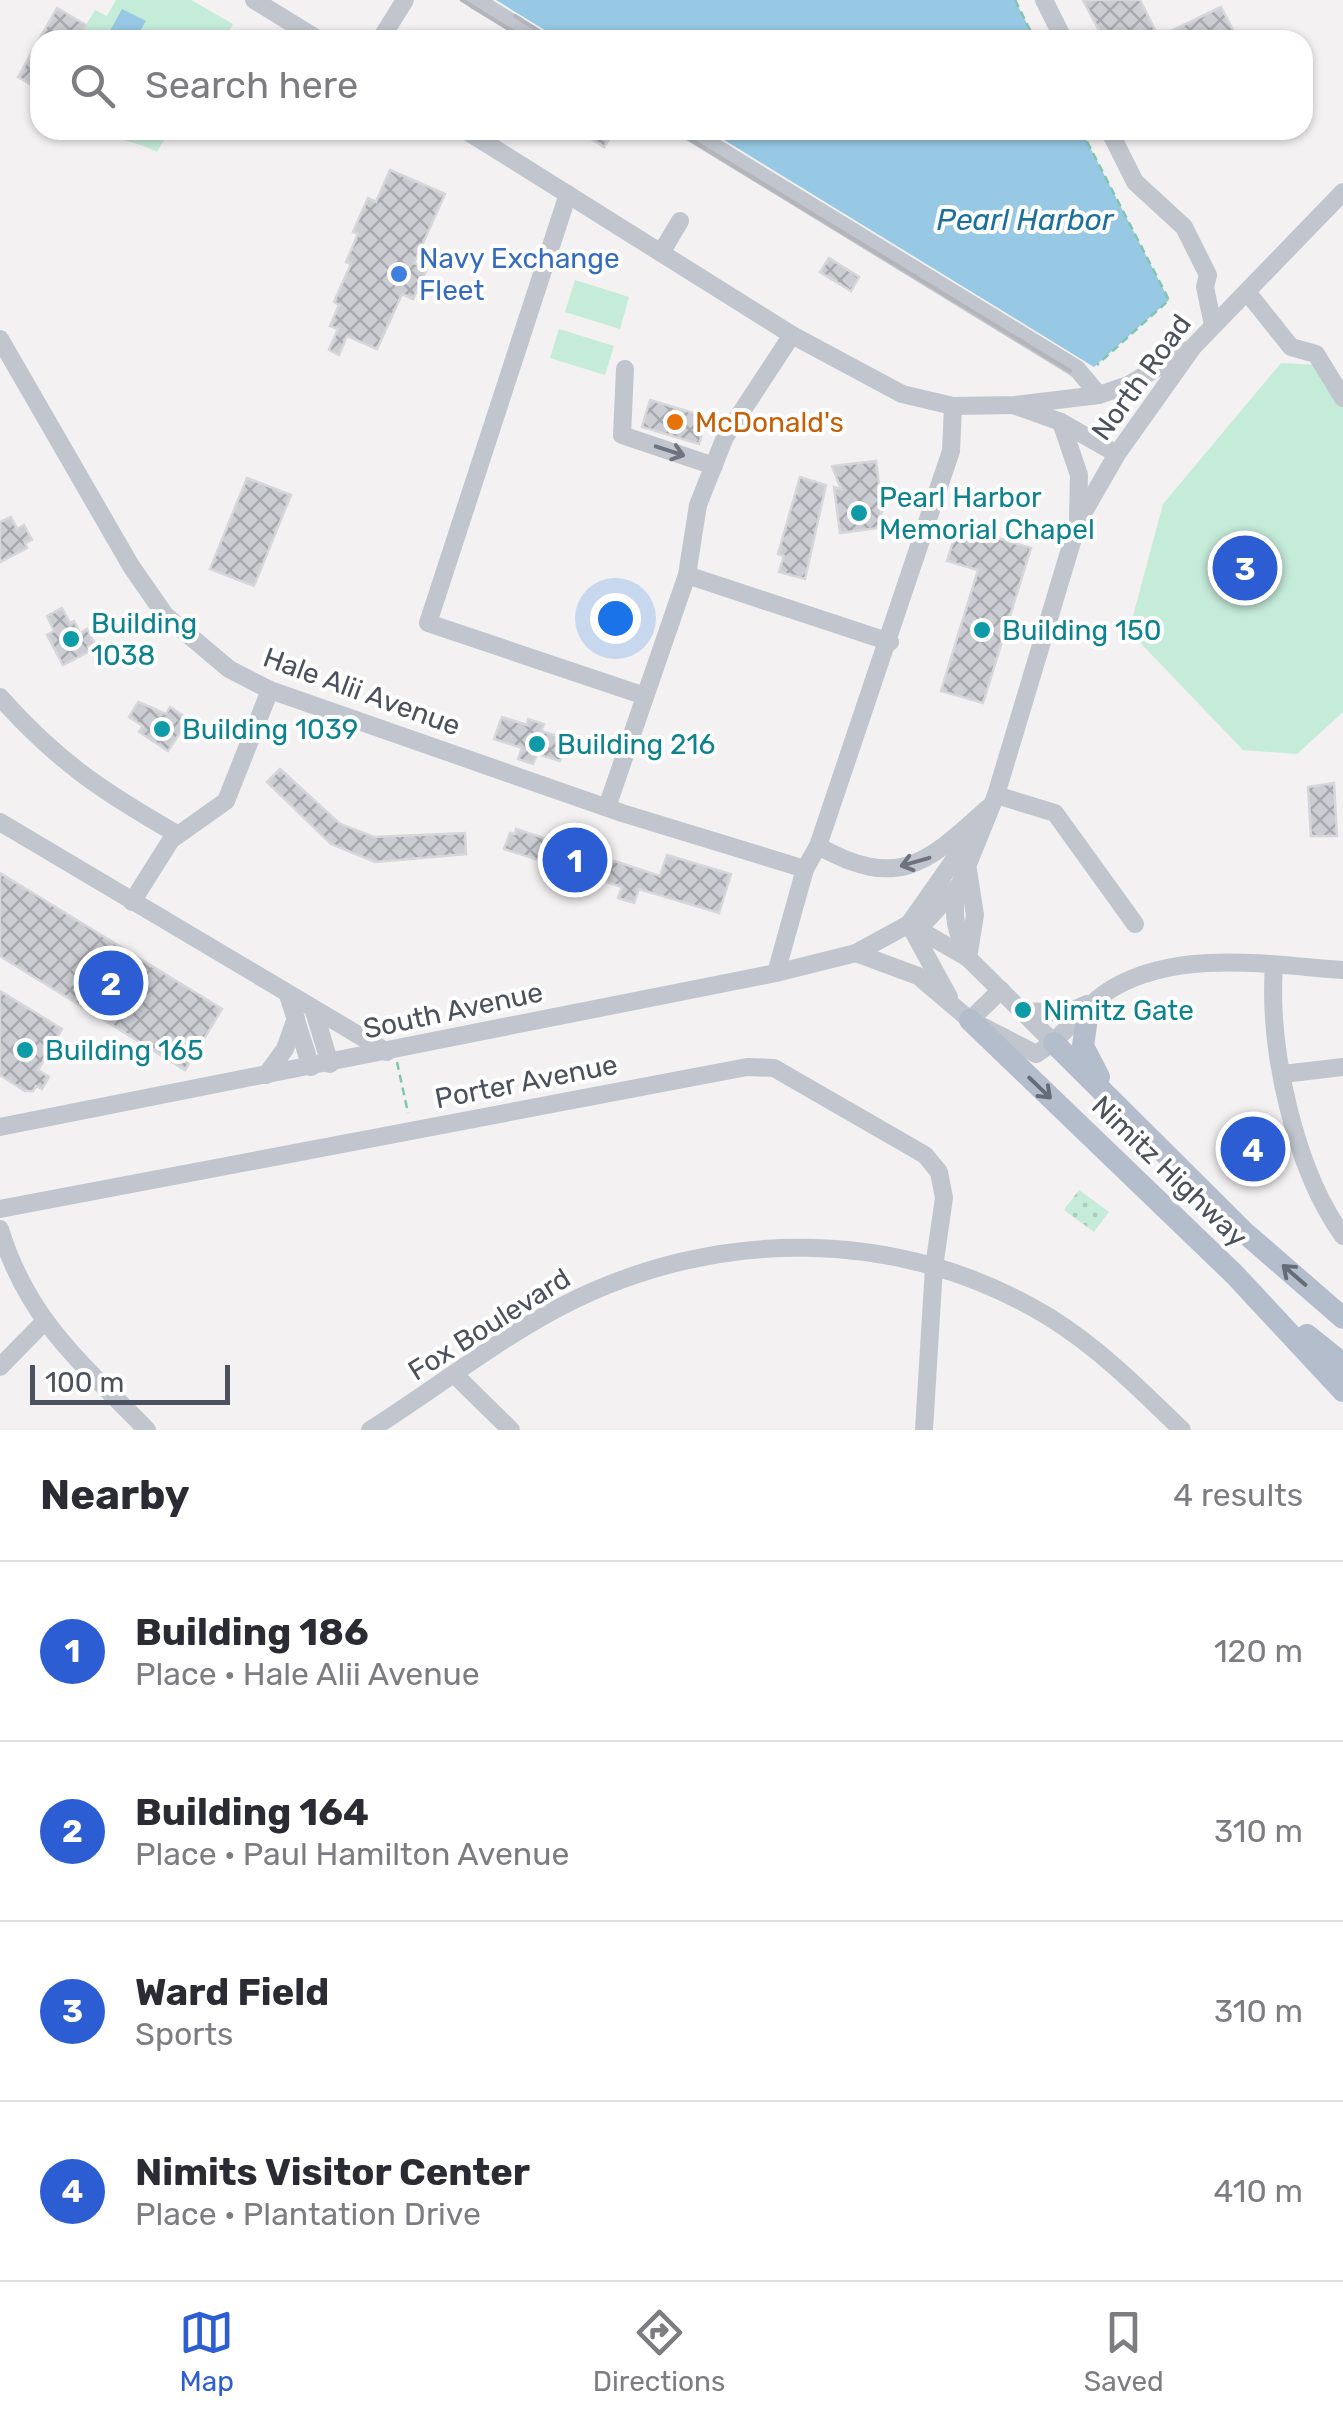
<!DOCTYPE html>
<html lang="en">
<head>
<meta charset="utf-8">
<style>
	body { margin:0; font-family:Rubik,sans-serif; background:#f2f2f3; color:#2b2b33 }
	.scale { position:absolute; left:30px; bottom:25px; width:200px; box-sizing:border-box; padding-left:10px; border:5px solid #4b515d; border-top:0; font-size:28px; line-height:35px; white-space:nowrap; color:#4b515d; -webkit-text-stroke:8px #fff; paint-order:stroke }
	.you { position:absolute; left:615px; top:618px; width:35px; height:35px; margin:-25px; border:8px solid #fff; border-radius:50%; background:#1a73e8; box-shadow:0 0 0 15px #1a73e833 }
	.badge { display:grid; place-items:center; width:65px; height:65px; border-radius:50%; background:#2c5dd2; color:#fff; font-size:32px; font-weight:700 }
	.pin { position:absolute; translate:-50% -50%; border:5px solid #fff; box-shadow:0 2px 10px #0006 }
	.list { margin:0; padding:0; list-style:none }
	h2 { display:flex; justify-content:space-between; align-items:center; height:130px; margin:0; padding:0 40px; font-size:42px }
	h2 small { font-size:32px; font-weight:400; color:#7c7c81 }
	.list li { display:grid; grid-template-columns:65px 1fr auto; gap:30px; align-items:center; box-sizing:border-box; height:180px; padding:0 40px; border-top:2px solid #e1e1e2 }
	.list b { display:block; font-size:38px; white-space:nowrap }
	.list p { margin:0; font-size:32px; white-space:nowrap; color:#7c7c81 }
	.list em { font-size:32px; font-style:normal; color:#7c7c81 }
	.icon { flex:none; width:55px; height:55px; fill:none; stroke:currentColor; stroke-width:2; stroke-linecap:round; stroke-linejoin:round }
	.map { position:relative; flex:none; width:1343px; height:1430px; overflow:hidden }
	.search { position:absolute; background:#fff; box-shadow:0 2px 8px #0004; left:30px; right:30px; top:30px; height:110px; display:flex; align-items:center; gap:25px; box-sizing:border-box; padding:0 35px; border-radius:30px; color:#7c7c81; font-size:38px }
	.sheet { height:850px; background:#fff }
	nav { display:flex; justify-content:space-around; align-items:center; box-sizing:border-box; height:140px; border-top:2px solid #e1e1e2; background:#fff; font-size:28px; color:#7c7c81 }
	nav a { display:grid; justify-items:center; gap:5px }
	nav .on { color:#2c5dd2 }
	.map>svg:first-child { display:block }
	.grass { fill:url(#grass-dots) }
	.pitch { fill:#c5ebd9 }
	.water { fill:#97c8e4 }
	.building { fill:url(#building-cross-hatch); stroke:#d6d6db; stroke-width:2.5 }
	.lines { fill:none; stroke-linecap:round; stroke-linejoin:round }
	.path { stroke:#80c6ae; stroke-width:2.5; stroke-dasharray:8 5; stroke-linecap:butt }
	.minor { stroke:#c1c6ce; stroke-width:18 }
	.major { stroke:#b4bdcc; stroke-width:22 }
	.rail { stroke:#b4b5ba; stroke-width:4 }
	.oneway { stroke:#6e747f }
	.oneway2 { stroke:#656c79 }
	.shop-dot { fill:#3f7fe0; stroke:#fff; stroke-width:4 }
	.food-dot { fill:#e8710a; stroke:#fff; stroke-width:4 }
	.culture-dot { fill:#0f9aa8; stroke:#fff; stroke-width:4 }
	.labels { text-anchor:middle; stroke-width:8; stroke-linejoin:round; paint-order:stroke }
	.shop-label { font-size:28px; fill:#366cbe; stroke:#fff; text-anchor:start }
	.street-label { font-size:28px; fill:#4b515d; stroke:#fff }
	.food-label { font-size:28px; fill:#c56008; stroke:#fff; text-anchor:start }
	.culture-label { font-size:28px; fill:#0d838f; stroke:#fff; text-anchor:start }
	.water-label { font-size:30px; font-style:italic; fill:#1c709e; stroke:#fff }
</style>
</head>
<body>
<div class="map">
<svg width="1343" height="1430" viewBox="0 0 1343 1430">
	<defs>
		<pattern id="grass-dots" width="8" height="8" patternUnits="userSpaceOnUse" patternTransform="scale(2.5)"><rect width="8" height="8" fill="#c5ebd9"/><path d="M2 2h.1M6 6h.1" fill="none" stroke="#abcbbd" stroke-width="1.8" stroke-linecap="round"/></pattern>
		<pattern id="building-cross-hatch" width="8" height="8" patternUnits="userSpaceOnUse" patternTransform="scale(2.5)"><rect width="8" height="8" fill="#cbcdd3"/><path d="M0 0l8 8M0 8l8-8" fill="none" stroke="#a7a9ae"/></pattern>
	</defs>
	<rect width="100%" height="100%" fill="#f3f1f1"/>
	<polygon class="grass" points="1079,1190 1109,1212 1094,1232 1064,1210"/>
	<g class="pitch">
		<polygon points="116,0 191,0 233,24 224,40 40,40 40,96 39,89 18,77 57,8 86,25 95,10 107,16"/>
		<path d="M99 130H170L157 152C136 141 117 141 99 130Z"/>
		<polygon points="575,280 629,297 620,329 565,312"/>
		<polygon points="559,329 614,346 605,375 550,358"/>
		<polygon points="1281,363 1318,365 1343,407 1343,712 1297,754 1243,750 1129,631 1163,504"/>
	</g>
	<g class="water">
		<polygon points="496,0 1015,0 1035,40 561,40"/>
		<polygon points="122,9 146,21 135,40 105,40"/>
		<polygon points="708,130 1081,130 1169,300 1094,367"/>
	</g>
	<g class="building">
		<polygon points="1083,0 1140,0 1156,32 1140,40 1104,40"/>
		<polygon points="1221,7 1234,32 1220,40 1172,40 1169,32"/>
		<polygon points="57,8 86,25 80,37 72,33 68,40 40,40 40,90 18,77"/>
		<polygon points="576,130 615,130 604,147"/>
		<polygon points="390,170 445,194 414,263 427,269 413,299 402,294 377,349 347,336 339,355 329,350 338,329 330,326 339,305 334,302 351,264 346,262 358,234 353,232 368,198 376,202"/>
		<polygon points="829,258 859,277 851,291 820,272"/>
		<polygon points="650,400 707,417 699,444 642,427"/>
		<polygon points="876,461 880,492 886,491 878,528 840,533 834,487 841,489 832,466"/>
		<polygon points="800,477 826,485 805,579 779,572 784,556 778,554"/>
		<polygon points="247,478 291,495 254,586 210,569"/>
		<polygon points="11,517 17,529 24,525 32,540 25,543 27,548 0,562 0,522"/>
		<polygon points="958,526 1031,548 983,703 941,691 978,570 947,561"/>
		<polygon points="62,608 70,623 74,621 80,633 87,629 95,644 88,647 90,651 63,665 47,635 54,631 47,616"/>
		<polygon points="138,702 166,714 170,707 184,716 180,722 185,725 168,751 139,732 143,726 129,717"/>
		<polygon points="502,717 527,725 528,719 544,724 541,731 567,739 560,761 537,754 533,764 518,759 522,748 494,739"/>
		<polygon points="280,769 340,824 374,837 465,833 466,854 375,862 331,844 267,782"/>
		<polygon points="1334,783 1337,836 1311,836 1308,787"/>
		<polygon points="516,829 660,876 667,855 731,874 719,913 639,889 634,903 618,898 622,887 504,849 510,833 515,834"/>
		<polygon points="0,873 222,1009 185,1070 0,956"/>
		<polygon points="0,991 62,1029 38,1070 49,1077 42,1089 36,1086 33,1091 25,1091 0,1075"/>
		<polygon points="1265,1118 1280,1169 1240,1180 1226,1129"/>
	</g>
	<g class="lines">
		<g class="path">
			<polyline points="1015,0 1035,40"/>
			<polyline points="1081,130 1169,300 1097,365"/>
			<polyline points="397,1062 408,1113"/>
		</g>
		<g class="minor">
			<polyline points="254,0 319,40"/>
			<polyline points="475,0 540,40"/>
			<polyline points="1044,0 1064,40"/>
			<polyline points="380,40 405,0"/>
			<polyline points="465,130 792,335 902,394 953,406 1015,405 1099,395 1128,385 1188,350"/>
			<polyline points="687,130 1077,369 1099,395"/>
			<polyline points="1109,130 1135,182 1184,227 1208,275 1205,287 1213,325"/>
			<polyline points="568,194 428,623 645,696"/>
			<polyline points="661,253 680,221"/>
			<polyline points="1247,292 1291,347 1316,354 1343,398"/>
			<polyline points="0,339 131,566 165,615 229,669 270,690 622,813 805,869"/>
			<polyline points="625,369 622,435 714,466"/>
			<polyline points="1016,406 1061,422 1117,454"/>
			<polyline points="1061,422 1079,475 1078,518"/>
			<polyline points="687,575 890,642"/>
			<path d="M0 697C57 761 103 792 177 834"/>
			<polyline points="996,795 1055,813 1135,924"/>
			<polyline points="607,807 687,575 698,505 725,437 792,335"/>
			<polyline points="0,822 387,1052"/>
			<path d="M818 846C899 891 927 863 988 808"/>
			<path d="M959 887C950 914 957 933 968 958"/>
			<polyline points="132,902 171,840 226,801 270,690"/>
			<polyline points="909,924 968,958 1054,1043"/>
			<polyline points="909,924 975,830"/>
			<polyline points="909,924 949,997"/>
			<path d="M856 953 918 976 970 1020 1036 1054C1065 1037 1084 1005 1113 988 1180 949 1270 965 1343 970"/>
			<polyline points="968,958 975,915 968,870"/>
			<path d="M1274 965C1268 1047 1294 1168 1343 1236"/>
			<polyline points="776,973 805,869 818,846 951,451 953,406"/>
			<polyline points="288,995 311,1067"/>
			<polyline points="314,1011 330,1064"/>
			<polyline points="1023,1011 1067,1013 1087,1004"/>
			<polyline points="970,1020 1001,990"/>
			<polyline points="1283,1074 1343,1067"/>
			<polyline points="266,1075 285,1049 296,1018"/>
			<polyline points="0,1127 776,973 856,953 909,924 928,919 960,884 996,795 1078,522 1117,454 1193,347 1343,192"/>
			<polyline points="0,1209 747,1067 774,1068 925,1155 939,1172 944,1198 934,1267 924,1430"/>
			<path d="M0 1229C28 1321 82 1363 147 1430"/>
			<polyline points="0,1367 43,1323"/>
			<polyline points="456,1376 511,1430"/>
			<path d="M370 1430C432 1391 498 1339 562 1306 715 1227 900 1226 1049 1317 1099 1348 1140 1389 1182 1430"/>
		</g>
		<g class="major">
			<polyline points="1088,1011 1083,1046 1099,1077"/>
			<polyline points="970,1020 1235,1275 1343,1391"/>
			<polyline points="1054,1043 1244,1232 1343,1318"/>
			<polyline points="1307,1335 1343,1364"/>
		</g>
		<g class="rail">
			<polyline points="462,0 527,40"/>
			<polyline points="515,16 553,40"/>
			<polyline points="675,130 1070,371"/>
		</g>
	</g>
	<defs><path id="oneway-shaft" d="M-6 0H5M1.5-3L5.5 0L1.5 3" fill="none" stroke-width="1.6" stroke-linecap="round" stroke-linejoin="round" transform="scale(2.5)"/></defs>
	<g class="oneway">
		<use href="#oneway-shaft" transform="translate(670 451) rotate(18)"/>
		<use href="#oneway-shaft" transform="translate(915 862) rotate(164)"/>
	</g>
	<g class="oneway2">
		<use href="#oneway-shaft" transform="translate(1040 1088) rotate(44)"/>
		<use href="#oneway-shaft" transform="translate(1294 1275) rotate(-139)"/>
	</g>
	<circle class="shop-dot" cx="399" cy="274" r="10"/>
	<circle class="food-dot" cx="675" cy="422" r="10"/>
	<g class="culture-dot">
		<circle cx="859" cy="513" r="10"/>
		<circle cx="982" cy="630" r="10"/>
		<circle cx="71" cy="639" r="10"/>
		<circle cx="162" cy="729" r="10"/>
		<circle cx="537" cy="744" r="10"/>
		<circle cx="1023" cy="1010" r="10"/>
		<circle cx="25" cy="1050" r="10"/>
	</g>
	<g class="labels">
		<g class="shop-label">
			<text x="419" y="268">Navy Exchange<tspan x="419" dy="32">Fleet</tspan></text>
		</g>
		<g class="street-label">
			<text transform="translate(1141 377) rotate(-54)" y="10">North Road</text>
			<text transform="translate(362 691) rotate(20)" y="10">Hale Alii Avenue</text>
			<text transform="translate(453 1010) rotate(-12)" y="10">South Avenue</text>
			<text transform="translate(526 1081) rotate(-11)" y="10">Porter Avenue</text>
			<text transform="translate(1170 1171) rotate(44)" y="10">Nimitz Highway</text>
			<text transform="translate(489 1324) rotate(-32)" y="10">Fox Boulevard</text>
		</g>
		<g class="food-label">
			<text x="695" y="432">McDonald's</text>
		</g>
		<g class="culture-label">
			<text x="879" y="507">Pearl Harbor<tspan x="879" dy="32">Memorial Chapel</tspan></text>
			<text x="91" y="633">Building<tspan x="91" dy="32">1038</tspan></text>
			<text x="1002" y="640">Building 150</text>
			<text x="182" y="739">Building 1039</text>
			<text x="557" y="754">Building 216</text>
			<text x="1043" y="1020">Nimitz Gate</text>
			<text x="45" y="1060">Building 165</text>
		</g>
		<g class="water-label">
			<text x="1025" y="230">Pearl Harbor</text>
		</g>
	</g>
</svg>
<div class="scale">100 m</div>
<div class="you"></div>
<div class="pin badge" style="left:575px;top:860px">1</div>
<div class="pin badge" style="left:111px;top:983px">2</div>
<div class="pin badge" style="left:1245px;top:568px">3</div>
<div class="pin badge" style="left:1253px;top:1149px">4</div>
<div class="search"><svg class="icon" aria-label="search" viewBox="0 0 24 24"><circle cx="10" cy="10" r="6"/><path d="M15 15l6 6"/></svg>Search here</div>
</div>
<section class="sheet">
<h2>Nearby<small>4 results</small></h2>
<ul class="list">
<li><span class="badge">1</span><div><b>Building 186</b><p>Place · Hale Alii Avenue</p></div><em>120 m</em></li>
<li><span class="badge">2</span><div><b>Building 164</b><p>Place · Paul Hamilton Avenue</p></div><em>310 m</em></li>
<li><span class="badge">3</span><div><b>Ward Field</b><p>Sports</p></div><em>310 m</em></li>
<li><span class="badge">4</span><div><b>Nimits Visitor Center</b><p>Place · Plantation Drive</p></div><em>410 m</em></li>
</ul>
</section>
<nav>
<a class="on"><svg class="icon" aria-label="map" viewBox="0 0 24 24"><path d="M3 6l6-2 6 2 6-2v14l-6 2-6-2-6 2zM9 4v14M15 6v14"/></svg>Map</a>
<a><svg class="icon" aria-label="directions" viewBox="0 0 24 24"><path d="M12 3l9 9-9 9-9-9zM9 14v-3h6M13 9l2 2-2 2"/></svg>Directions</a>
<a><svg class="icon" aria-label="saved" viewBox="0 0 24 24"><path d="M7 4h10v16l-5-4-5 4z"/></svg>Saved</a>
</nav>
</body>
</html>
